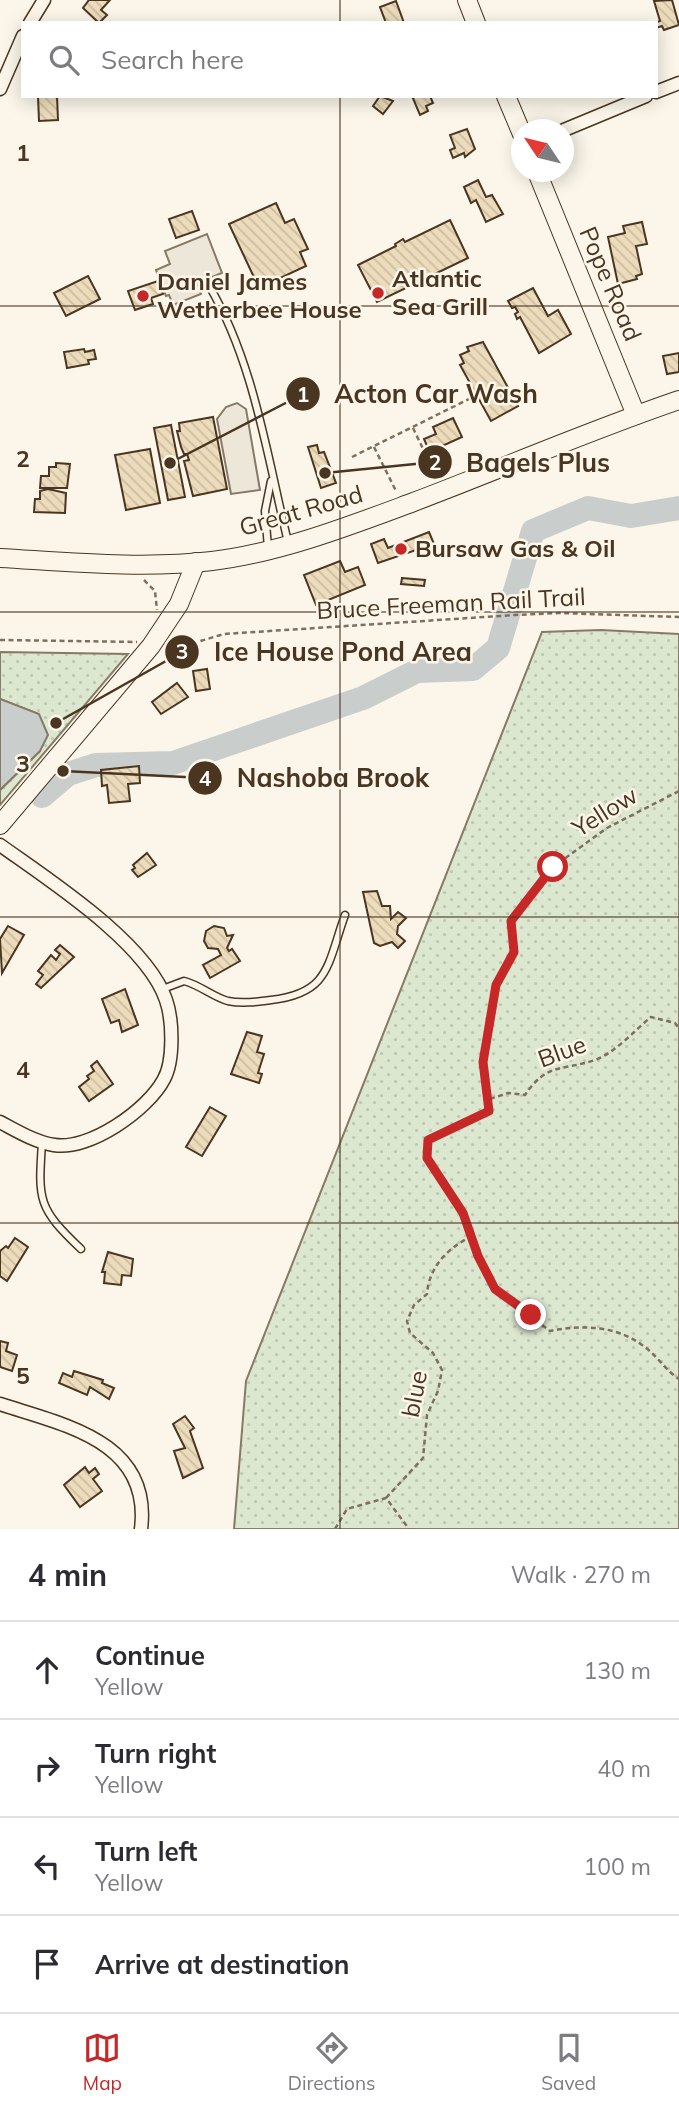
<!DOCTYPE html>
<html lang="en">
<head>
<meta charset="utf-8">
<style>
	body { margin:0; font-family:Mulish,sans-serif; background:#f2f2f3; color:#2b2b33 }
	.compass { position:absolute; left:511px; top:119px; width:63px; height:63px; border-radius:50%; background:#fff; box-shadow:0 4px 18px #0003; rotate:305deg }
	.stop { position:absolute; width:21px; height:21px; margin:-16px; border:5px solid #c62828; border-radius:50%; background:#fff }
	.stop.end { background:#c62828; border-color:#fff; box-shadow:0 2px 7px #0008 }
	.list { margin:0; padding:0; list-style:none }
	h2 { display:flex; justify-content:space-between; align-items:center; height:91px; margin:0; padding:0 28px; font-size:30px }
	h2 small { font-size:23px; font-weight:400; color:#7c7c81 }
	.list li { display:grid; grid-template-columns:46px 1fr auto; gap:21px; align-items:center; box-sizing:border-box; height:98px; padding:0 28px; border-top:2px solid #e1e1e2 }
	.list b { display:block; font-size:26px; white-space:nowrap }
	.list p { margin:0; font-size:23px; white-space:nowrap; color:#7c7c81 }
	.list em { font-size:23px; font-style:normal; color:#7c7c81 }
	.icon { flex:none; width:38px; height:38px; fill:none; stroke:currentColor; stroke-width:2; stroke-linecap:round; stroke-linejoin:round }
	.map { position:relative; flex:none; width:679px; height:1529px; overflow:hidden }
	.search { position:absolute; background:#fff; box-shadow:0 4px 18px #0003; left:21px; right:21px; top:21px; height:77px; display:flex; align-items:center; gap:18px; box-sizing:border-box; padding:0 24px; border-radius:0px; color:#7c7c81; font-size:26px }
	.sheet { height:483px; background:#fff }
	nav { display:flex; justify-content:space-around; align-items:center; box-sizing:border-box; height:98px; border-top:2px solid #e1e1e2; background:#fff; font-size:19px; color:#7c7c81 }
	nav a { display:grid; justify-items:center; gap:4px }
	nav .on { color:#c62828 }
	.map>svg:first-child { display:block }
	.park { fill:url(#park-dots); stroke:#887966; stroke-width:2 }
	.parking { fill:#ede7d9; stroke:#887966; stroke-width:2 }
	.water { fill:#c9cecd; stroke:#887966; stroke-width:2 }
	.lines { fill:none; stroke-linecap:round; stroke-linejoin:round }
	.river { stroke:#c9cecd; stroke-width:24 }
	.building { fill:url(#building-back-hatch); stroke:#4a3520; stroke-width:2 }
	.lane-casing { stroke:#4a3520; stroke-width:9 }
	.street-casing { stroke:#4a3520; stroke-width:15 }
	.secondary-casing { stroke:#4a3520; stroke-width:20 }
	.path { stroke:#7f6f5c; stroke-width:2.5; stroke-dasharray:5 3.5; stroke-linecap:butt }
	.lane { stroke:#fbf6e9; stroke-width:6 }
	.street { stroke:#fbf6e9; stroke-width:12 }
	.secondary { stroke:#fbf6e9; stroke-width:18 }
	.route { stroke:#c62828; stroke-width:9 }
	.grid { fill:none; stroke:#4a3520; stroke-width:2; stroke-opacity:0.55 }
	.poi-dot { fill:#c62828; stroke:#fbf6e9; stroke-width:2.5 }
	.labels { text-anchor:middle; stroke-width:5; stroke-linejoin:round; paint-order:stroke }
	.poi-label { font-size:24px; font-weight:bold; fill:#4a3520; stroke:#fbf6e9; text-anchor:start }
	.street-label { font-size:24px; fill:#4a3520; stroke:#fbf6e9 }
	.grid-label { font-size:23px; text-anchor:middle; font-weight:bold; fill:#4a3520; stroke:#fbf6e9; stroke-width:5; stroke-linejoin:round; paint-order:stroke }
	.leader { fill:none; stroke:#4a3520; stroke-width:2.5 }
	.callout-dot { fill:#4a3520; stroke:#fbf6e9; stroke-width:2.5 }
	.mark-label { font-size:21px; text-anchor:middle; font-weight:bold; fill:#fff }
	.callout-label { font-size:26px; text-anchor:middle; font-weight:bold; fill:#4a3520; stroke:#fbf6e9; stroke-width:5; stroke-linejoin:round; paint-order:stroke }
</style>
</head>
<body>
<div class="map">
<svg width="679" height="1529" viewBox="0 0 679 1529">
	<defs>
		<pattern id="park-dots" width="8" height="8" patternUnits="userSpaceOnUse" patternTransform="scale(1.75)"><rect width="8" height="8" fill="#dce7d0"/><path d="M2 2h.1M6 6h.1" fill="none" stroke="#bec7b2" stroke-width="1.8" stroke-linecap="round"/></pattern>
		<pattern id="building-back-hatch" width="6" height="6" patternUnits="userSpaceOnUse" patternTransform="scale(1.75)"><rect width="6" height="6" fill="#ecdcbc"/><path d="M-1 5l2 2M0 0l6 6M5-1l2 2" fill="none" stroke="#ccbda1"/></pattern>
	</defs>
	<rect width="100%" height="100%" fill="#fbf6e9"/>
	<g class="park">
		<polygon points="601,630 679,634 679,1529 234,1529 246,1381 542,632"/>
		<polygon points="0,652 128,654 0,805 0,790 40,751 38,714 0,699"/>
	</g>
	<g class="parking">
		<polygon points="207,234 222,273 197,283 201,294 173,305 169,295 166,296 156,270 170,264 165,251"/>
		<polygon points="237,403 246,409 260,490 231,494 217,419 226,407"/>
	</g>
	<polygon class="water" points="0,699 39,714 48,735 40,751 0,790"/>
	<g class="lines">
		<polyline class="river" points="42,796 68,774 96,765 173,763 363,698 417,671 473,669 498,648 533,531 588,508 631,516 679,508"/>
	</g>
	<g class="building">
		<polygon points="89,0 110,0 101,10 107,15 99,23 83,8"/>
		<polygon points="672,0 679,25 664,30 662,26 656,28 655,23 660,21 654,1"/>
		<polygon points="396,1 404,23 386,23 380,7"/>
		<polygon points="38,96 57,96 58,120 39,121"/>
		<polygon points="380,96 393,101 383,114 373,106"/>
		<polygon points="412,96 430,96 433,103 426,106 428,111 420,115"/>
		<polygon points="467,129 475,149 465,157 464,153 453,158 450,150 455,148 450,135"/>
		<polygon points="478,180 486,197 492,195 503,214 486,222 476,200 471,203 464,187"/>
		<polygon points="276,203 285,223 294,219 308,249 300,252 306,266 259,288 229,224"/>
		<polygon points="192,211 199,230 176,238 169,219"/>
		<polygon points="450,220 468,258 377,302 358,265 396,246 395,244 403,239 405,242"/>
		<polygon points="642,222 647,244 636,246 642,274 636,276 637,279 618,284 608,237 625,233 623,226"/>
		<polygon points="88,276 100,299 66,316 54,293"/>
		<polygon points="158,281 163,294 151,298 153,304 135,310 128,291"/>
		<polygon points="533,288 548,316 558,310 571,334 539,353 520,317 517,319 515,314 518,312 515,307 512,308 508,301"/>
		<polygon points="483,342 518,406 491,421 460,365 464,363 460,355 469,351 467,347"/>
		<polygon points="84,349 85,352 94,350 96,359 88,360 89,364 67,368 64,352"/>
		<polygon points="679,353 679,372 667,374 663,356"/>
		<polygon points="213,417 227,489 193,496 184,461 189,460 187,454 184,454 181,447 177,431 180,431 179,423"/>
		<polygon points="453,418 462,437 442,446 446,456 434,462 424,439 436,434 433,427"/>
		<polygon points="171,425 185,497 168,500 154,428"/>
		<polygon points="317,445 319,453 324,452 336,483 321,488 308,447"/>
		<polygon points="150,449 160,503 126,510 115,455"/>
		<polygon points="56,463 70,464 67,488 40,488 41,476 49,476 49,467 56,467"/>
		<polygon points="48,489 66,493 65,513 34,512 35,499 40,499 40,491"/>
		<polygon points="429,532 434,544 378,563 371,544 384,539 388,548"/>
		<polygon points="340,561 345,572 358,567 365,585 316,605 304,575"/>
		<polygon points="402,578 425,580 424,586 401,584"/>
		<polygon points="207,669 210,689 196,691 193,671"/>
		<polygon points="177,683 188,697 161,714 152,702"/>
		<polygon points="139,766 140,783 128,784 130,801 109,803 107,785 102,786 101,770"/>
		<polygon points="147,853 156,865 138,877 132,870 135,868 133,865"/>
		<polygon points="377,891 382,906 390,906 391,919 398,912 406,918 398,926 397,934 405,941 398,948 392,942 380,946 374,943 363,892"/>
		<polygon points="8,926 24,935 2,973 0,939"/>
		<polygon points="214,926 224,928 227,936 233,935 227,948 229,951 232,949 240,961 210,978 203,965 221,955 218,949 208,948 204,941 206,931"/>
		<polygon points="60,945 74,957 41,988 36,984 43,975 38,971 51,955 56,960 60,954 55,950"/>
		<polygon points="125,989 138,1025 122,1032 119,1020 111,1023 102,999"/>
		<polygon points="247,1032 262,1036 257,1052 264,1054 258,1073 262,1074 259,1083 231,1074"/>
		<polygon points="97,1061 113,1084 89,1101 79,1087 89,1079 87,1076 94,1071 91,1066"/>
		<polygon points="210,1107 226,1116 202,1156 186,1147"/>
		<polygon points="15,1238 28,1247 7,1281 0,1276 0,1251 6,1246 8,1248"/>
		<polygon points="108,1252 133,1259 131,1276 122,1275 121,1285 104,1283 105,1272 102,1272"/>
		<polygon points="0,1341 8,1343 6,1351 17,1355 12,1371 0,1367"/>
		<polygon points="74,1371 103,1380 102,1383 114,1388 109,1399 90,1387 87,1395 59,1383 63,1373 72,1377"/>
		<polygon points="185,1416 194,1428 190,1431 203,1468 183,1478 174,1451 185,1448 173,1424"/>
		<polygon points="85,1467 89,1473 95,1468 99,1474 93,1479 102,1491 80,1507 64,1485"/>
	</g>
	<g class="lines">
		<defs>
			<g id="lane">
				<path d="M208 284C254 361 267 456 288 542"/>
				<polyline points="268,548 265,511 271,481"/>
				<path d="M160 990 184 981C200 985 213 997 228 1001 242 1004 257 1002 271 1000 330 993 327 965 345 915"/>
				<path d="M42 1143C38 1201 38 1208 81 1249"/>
			</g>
			<g id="street">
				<polyline points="30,23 44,0"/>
				<polyline points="0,89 23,36"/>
				<polyline points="656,92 679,83"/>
				<polyline points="564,130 646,96"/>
				<path d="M0 845C49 880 147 943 166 1000 173 1020 174 1061 164 1079 148 1110 89 1151 54 1145 35 1142 17 1131 0 1122"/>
				<path d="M0 1404C64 1425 152 1441 141 1529"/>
			</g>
			<g id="secondary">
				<polyline points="467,0 476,23"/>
				<polyline points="506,96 522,134"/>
				<polyline points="537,172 636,415"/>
				<path d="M0 558C70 562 143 569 212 561 279 553 349 526 411 503 501 469 588 431 679 400"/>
				<polyline points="0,825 151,646 179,604 196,562"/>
			</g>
		</defs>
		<use href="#lane" class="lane-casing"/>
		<use href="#street" class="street-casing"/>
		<use href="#secondary" class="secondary-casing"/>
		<g class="path">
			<polyline points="413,428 437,478"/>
			<polyline points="374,447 396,491"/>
			<polyline points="445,456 452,471"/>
			<polyline points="352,457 471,398"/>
			<polyline points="144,580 155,591 157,610"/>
			<polyline points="0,640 137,642"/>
			<polyline points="167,646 187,645 224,634 515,615 559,613 679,617"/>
			<path d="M679 791 607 828 553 867 511 921 514 952 496 984 483 1062 489 1111 428 1140 427 1158 463 1213 478 1256 495 1289 550 1331C581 1325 615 1325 642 1345 656 1354 665 1370 679 1379"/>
			<path d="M490 1099 508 1093 525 1095C547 1062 563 1071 595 1060 615 1053 635 1030 651 1017L675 1023 679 1028"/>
			<path d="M386 1498 423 1458 427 1415 438 1391 442 1370 433 1353 410 1333 407 1321 414 1305 427 1294C429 1267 447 1249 470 1237"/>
			<polyline points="335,1529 347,1509 386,1498 409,1529"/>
		</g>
		<use href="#lane" class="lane"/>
		<use href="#street" class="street"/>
		<use href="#secondary" class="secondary"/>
	</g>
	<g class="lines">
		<polyline class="route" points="531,1315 495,1289 478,1256 463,1213 427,1158 428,1140 489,1111 483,1062 496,985 514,952 511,921 553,867"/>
	</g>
	<path class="grid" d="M340 0V23M340 96V1529M0 306H679M0 612H679M0 917H679M0 1223H679"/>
	<g class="poi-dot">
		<circle cx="378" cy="293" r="7"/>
		<circle cx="143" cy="296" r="7"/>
		<circle cx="401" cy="549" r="7"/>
	</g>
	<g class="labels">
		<g class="poi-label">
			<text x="392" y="287">Atlantic<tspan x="392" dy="28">Sea Grill</tspan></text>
			<text x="157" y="290">Daniel James<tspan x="157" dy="28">Wetherbee House</tspan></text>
			<text x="415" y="557">Bursaw Gas &amp; Oil</text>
		</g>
		<g class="street-label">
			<text transform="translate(610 284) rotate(67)" y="8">Pope Road</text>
			<text transform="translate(301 511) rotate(-16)" y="8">Great Road</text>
			<text transform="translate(451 604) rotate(-3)" y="8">Bruce Freeman Rail Trail</text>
			<text transform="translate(605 812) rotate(-32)" y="8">Yellow</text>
			<text transform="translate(562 1052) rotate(-20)" y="8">Blue</text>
			<text transform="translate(415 1394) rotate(-79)" y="8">blue</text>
		</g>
	</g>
	<g class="grid-label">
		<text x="23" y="161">1</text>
		<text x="23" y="467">2</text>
		<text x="23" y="772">3</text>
		<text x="23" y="1078">4</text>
		<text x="23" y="1384">5</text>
	</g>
	<path class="leader" d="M170 463L303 394M325 473L435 462M56 723L182 652M63 771L205 778"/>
	<g class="callout-dot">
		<circle cx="170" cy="463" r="7"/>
		<circle cx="325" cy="473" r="7"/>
		<circle cx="56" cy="723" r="7"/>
		<circle cx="63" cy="771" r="7"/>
		<circle cx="303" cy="394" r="18"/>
		<circle cx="435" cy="462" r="18"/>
		<circle cx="182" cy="652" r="18"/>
		<circle cx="205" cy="778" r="18"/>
	</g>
	<g class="mark-label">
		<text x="303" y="402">1</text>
		<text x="435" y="470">2</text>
		<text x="182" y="659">3</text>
		<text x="205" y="786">4</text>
	</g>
	<g class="callout-label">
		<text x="436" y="403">Acton Car Wash</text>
		<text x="538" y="472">Bagels Plus</text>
		<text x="343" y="661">Ice House Pond Area</text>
		<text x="333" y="787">Nashoba Brook</text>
	</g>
</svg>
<svg class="compass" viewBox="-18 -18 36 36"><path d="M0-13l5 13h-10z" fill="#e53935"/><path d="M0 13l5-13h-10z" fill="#7c7c81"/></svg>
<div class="stop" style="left:553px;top:867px"></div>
<div class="stop end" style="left:531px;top:1315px"></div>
<div class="search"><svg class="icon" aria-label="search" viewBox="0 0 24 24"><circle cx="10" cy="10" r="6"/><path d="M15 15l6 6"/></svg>Search here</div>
</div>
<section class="sheet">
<h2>4 min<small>Walk · 270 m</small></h2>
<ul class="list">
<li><svg class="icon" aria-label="ahead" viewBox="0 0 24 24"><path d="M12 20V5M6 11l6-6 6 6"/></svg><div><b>Continue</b><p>Yellow</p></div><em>130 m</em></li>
<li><svg class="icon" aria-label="right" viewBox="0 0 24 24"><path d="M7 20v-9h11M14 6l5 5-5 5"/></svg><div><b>Turn right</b><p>Yellow</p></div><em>40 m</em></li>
<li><svg class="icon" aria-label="left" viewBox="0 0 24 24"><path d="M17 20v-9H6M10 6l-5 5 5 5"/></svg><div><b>Turn left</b><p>Yellow</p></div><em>100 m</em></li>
<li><svg class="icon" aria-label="arrive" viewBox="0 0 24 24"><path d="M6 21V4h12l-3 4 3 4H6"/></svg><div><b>Arrive at destination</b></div></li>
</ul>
</section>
<nav>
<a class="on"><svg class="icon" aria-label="map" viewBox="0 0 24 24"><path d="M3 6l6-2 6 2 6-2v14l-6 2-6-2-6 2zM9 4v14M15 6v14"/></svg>Map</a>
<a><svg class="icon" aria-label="directions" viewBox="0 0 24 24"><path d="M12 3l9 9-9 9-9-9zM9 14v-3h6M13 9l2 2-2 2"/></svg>Directions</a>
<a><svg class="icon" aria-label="saved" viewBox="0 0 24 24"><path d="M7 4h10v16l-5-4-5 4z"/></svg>Saved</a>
</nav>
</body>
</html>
